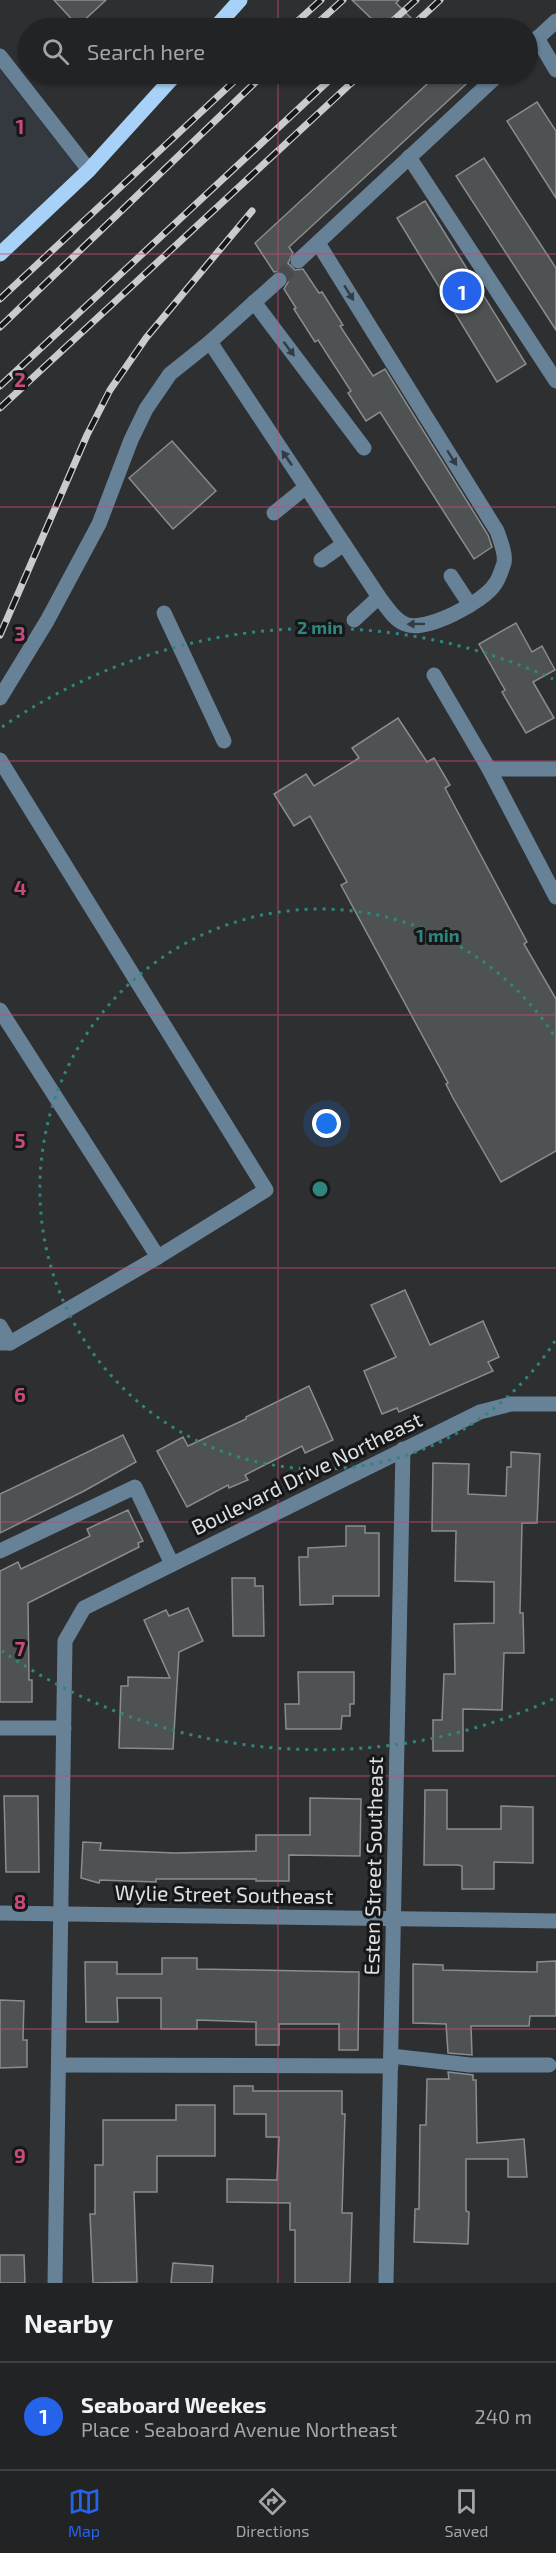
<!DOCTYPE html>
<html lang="en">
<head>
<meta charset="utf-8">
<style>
	body { margin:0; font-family:"Exo 2",sans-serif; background:#2a2b2d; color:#f1f3f6 }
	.you { position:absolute; left:327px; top:1124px; width:21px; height:21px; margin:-15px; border:4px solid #fff; border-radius:50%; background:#1a73e8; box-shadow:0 0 0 9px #1a73e833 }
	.badge { display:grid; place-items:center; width:39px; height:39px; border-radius:50%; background:#2563eb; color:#fff; font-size:20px; font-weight:700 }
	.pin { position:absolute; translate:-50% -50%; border:3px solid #fff; box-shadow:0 2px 6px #0006 }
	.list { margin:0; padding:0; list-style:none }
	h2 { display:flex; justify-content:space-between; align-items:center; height:78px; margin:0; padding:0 24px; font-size:26px }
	h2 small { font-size:20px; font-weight:400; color:#a2a4a7 }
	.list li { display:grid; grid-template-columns:39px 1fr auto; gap:18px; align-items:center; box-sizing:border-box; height:108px; padding:0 24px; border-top:2px solid #3f4042 }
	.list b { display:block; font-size:22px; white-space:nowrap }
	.list p { margin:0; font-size:20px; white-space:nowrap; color:#a2a4a7 }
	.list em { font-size:20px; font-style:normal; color:#a2a4a7 }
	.icon { flex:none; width:33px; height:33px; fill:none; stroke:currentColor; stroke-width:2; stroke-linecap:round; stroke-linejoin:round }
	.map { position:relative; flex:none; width:556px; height:2283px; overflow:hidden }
	.search { position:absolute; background:#222325; box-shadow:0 2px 4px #0004; left:18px; right:18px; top:18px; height:66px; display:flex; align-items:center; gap:15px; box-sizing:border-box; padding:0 21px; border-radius:33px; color:#a2a4a7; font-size:22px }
	.sheet { height:186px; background:#222325 }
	nav { display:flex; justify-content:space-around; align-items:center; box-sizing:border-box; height:84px; border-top:2px solid #3f4042; background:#222325; font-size:16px; color:#a2a4a7 }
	nav a { display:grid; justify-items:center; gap:3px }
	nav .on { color:#2563eb }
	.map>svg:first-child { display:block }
	.built { fill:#33393f }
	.building { fill:#4f5253; stroke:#8a8c8e; stroke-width:1.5 }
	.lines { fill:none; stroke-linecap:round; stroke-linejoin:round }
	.minor-tunnel { stroke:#484a4b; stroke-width:15; stroke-dasharray:15 8; stroke-linecap:butt }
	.minor { stroke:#678197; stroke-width:15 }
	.major { stroke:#a7d1f6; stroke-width:15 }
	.rail-casing { stroke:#cacbcc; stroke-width:7 }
	.rail { stroke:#161718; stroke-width:4.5; stroke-dasharray:14; stroke-linecap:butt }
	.oneway { fill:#323c44 }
	.grid { fill:none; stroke:#c94a7c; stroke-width:1.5; stroke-opacity:0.55 }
	.ring { fill:none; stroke:#2e867f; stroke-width:3; stroke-dasharray:3 6 }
	.labels { text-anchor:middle; stroke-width:6; stroke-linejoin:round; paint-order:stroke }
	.street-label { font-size:21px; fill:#dfe0e1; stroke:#161718 }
	.grid-label { font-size:20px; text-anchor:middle; font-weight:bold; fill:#c94a7c; stroke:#161718; stroke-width:6; stroke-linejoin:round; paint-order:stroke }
	.centre { fill:#2e867f; stroke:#161718; stroke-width:3 }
	.ring-label { font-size:18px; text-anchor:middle; font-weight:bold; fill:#2e867f; stroke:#161718; stroke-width:6; stroke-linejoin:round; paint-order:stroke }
</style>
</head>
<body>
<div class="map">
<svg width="556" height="2283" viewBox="0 0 556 2283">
	<rect width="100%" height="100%" fill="#2d2f31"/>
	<polygon class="built" points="0,70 83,174 0,251"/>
	<g class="building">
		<polygon points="54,0 106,0 78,26"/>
		<polygon points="352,0 399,0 396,3 421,28 388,28 380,19 376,23"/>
		<polygon points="438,74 477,74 289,247 293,253 288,263 295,270 303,269 319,293 322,292 343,325 340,326 373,376 385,369 488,535 492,547 474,559 380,412 366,421 348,393 351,391 318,340 315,342 294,309 296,308 284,289 288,282 287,274 281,271 274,272 255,243"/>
		<polygon points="537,102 556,131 556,198 507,121"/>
		<polygon points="484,158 556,268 556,330 456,176"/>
		<polygon points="425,201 526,364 497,382 397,218"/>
		<polygon points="172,441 216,491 173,529 129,478"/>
		<polygon points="516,623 532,652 542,646 555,670 533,682 554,718 526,733 502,692 505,690 479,644"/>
		<polygon points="398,718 427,762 434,758 450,785 445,788 527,942 524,944 556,999 556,1151 501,1182 453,1098 446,1084 448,1083 341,885 347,882 310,816 294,826 274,794 306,774 314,786 359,758 352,748"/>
		<polygon points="405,1290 430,1345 483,1321 499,1357 488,1362 493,1371 399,1412 397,1408 382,1414 364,1371 396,1357 371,1305"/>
		<polygon points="309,1386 333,1440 305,1453 302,1446 245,1475 248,1480 229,1488 228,1485 187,1507 157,1451 183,1437 188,1446 246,1419 246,1417"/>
		<polygon points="123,1435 136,1462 84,1491 0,1533 0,1494"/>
		<polygon points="511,1452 540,1454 537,1523 522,1523 520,1613 523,1613 524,1653 504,1653 502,1710 463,1709 463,1751 433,1751 433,1720 442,1720 444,1674 455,1674 454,1624 494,1623 494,1582 455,1581 456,1531 432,1531 433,1463 469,1464 468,1494 506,1496 507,1467 511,1467"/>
		<polygon points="128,1510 143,1541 138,1543 139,1547 28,1603 29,1680 32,1680 32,1702 0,1702 0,1571 18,1562 21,1569 90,1536 87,1529"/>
		<polygon points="346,1526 365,1526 365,1533 379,1533 379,1596 333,1596 333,1604 300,1605 299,1557 308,1557 308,1548 346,1546"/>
		<polygon points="232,1578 255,1578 255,1586 263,1586 264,1636 233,1636"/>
		<polygon points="188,1608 203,1641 179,1652 173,1749 119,1748 121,1686 128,1686 128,1677 170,1678 144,1620 166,1610 169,1616"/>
		<polygon points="298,1672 354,1672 354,1704 350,1704 350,1716 342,1716 341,1729 286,1729 285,1704 299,1704"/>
		<polygon points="425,1790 447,1790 447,1829 501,1829 501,1806 533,1807 533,1863 494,1862 494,1889 462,1889 462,1866 458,1865 424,1865"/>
		<polygon points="4,1796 38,1796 39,1872 6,1872"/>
		<polygon points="310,1798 361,1799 360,1856 289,1855 289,1881 256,1881 256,1879 156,1879 156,1882 100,1880 99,1883 81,1878 83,1842 101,1843 100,1850 176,1853 256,1851 256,1835 310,1835"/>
		<polygon points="162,1958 197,1958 197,1969 359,1972 358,2050 339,2050 339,2024 279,2024 279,2045 256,2045 256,2022 197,2020 197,2029 161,2029 161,1998 117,1998 118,2022 86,2022 85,1962 117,1962 117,1974 162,1974"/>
		<polygon points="556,1961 556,2016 530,2016 529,2026 471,2026 472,2055 448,2053 446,2024 413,2023 413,1964 443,1965 443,1970 537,1972 537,1962"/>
		<polygon points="0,2000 24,2001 23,2040 27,2040 27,2067 0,2068"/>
		<polygon points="448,2072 473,2075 473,2080 476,2080 477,2143 524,2139 527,2177 508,2177 508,2159 466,2159 466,2211 469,2212 468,2244 414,2242 415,2209 419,2209 420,2125 426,2125 427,2079 449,2079"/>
		<polygon points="234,2086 253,2086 253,2091 342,2091 342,2114 345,2114 342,2213 352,2213 350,2283 295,2283 295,2230 290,2230 290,2203 227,2202 227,2179 277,2180 279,2137 266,2137 266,2114 234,2114"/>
		<polygon points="176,2105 215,2105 215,2156 157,2156 157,2192 134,2192 137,2282 93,2283 90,2214 95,2214 95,2165 103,2165 103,2120 176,2120"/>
		<polygon points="0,2255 24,2255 25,2283 0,2283"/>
		<polygon points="173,2263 213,2266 212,2283 171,2283"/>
	</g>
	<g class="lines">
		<polyline class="minor-tunnel" points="279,280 298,261"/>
		<g class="minor">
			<polyline points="537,38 556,70"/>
			<polyline points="528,47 556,21"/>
			<polyline points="0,56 89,170"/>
			<polyline points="409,157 556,381"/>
			<polyline points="298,261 499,74"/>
			<polyline points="254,302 364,448"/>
			<path d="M210 342 379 597C386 606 394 620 405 624 425 633 484 602 495 584 499 579 502 569 504 563 506 554 500 540 497 531L318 243"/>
			<polyline points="274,513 306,487"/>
			<polyline points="321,560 344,544"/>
			<polyline points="451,576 470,605"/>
			<polyline points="164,613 224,741"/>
			<polyline points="354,620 379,597"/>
			<polyline points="434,675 489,769 556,897"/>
			<polyline points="0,698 47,621 99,524 131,440 146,409 170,374 210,342 279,280"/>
			<polyline points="0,760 266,1190 158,1257 10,1343 0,1343"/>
			<polyline points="489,769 556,769"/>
			<polyline points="0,1010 158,1257"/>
			<polyline points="0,1326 10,1343"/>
			<polyline points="0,1551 135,1487 172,1564"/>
			<polyline points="0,1728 64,1728"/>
			<polyline points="0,1913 556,1921"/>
			<polyline points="391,2056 470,2065 549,2065"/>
			<polyline points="59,2065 391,2066"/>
			<polyline points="55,2283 65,1641 84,1608 480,1412 511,1404 556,1404"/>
			<polyline points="386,2283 403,1449"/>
		</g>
		<g class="major">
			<polyline points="215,28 240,0"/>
			<polyline points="0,254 89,170 176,74"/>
		</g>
		<defs>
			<g id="rail">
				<polyline points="290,28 321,0"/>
				<polyline points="312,28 343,0"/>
				<polyline points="385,28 416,0"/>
				<polyline points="410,28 440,0"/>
				<polyline points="0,299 242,74"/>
				<polyline points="0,327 264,74"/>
				<polyline points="0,386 336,74"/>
				<polyline points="0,408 361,74"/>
				<polyline points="0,635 87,435 110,390 146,338 252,211"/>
			</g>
		</defs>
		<use href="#rail" class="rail-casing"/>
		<use href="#rail" class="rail"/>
	</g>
	<defs><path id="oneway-solid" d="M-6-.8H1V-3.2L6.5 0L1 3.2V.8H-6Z" transform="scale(1.5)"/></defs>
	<g class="oneway">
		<use href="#oneway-solid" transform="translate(349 293) rotate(58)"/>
		<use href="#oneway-solid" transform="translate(289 349) rotate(53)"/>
		<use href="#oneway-solid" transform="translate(287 458) rotate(-124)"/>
		<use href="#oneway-solid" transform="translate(452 458) rotate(58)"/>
		<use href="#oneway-solid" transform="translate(416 624) rotate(179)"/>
	</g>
	<path class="grid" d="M278 0V28M278 74V2283M0 254H556M0 507H556M0 761H556M0 1015H556M0 1268H556M0 1522H556M0 1776H556M0 2029H556"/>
	<g class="ring">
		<path d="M555 1341A280 280 0 1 1 555 1037"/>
		<path d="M553 1699A561 561 0 0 1 2 1651M2 727A561 561 0 0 1 553 679"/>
	</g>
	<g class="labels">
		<g class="street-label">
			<text transform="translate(307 1474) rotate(-26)" y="7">Boulevard Drive Northeast</text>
			<text transform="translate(374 1866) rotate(-89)" y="7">Esten Street Southeast</text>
			<text transform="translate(224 1895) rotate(1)" y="7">Wylie Street Southeast</text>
		</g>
	</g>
	<g class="grid-label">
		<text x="20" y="134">1</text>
		<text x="20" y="387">2</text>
		<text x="20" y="641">3</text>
		<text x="20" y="895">4</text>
		<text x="20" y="1148">5</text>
		<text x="20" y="1402">6</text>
		<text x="20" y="1656">7</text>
		<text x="20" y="1909">8</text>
		<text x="20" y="2163">9</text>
	</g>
	<circle cx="320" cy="1189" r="9" class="centre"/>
	<g class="ring-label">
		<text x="320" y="634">2 min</text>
		<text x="438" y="942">1 min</text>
	</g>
</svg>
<div class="you"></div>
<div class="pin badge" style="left:462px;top:291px">1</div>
<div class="search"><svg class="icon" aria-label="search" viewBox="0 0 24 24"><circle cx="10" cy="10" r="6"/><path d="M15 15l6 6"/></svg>Search here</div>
</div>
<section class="sheet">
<h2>Nearby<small></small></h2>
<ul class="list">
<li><span class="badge">1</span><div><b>Seaboard Weekes</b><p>Place · Seaboard Avenue Northeast</p></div><em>240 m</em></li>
</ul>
</section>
<nav>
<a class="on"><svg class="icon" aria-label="map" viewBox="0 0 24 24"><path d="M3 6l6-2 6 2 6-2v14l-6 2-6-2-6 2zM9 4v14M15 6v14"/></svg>Map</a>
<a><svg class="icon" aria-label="directions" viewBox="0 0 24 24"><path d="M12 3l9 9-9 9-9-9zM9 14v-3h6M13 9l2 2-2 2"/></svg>Directions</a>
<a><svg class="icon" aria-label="saved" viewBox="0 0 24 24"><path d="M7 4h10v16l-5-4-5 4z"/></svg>Saved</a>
</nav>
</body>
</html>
